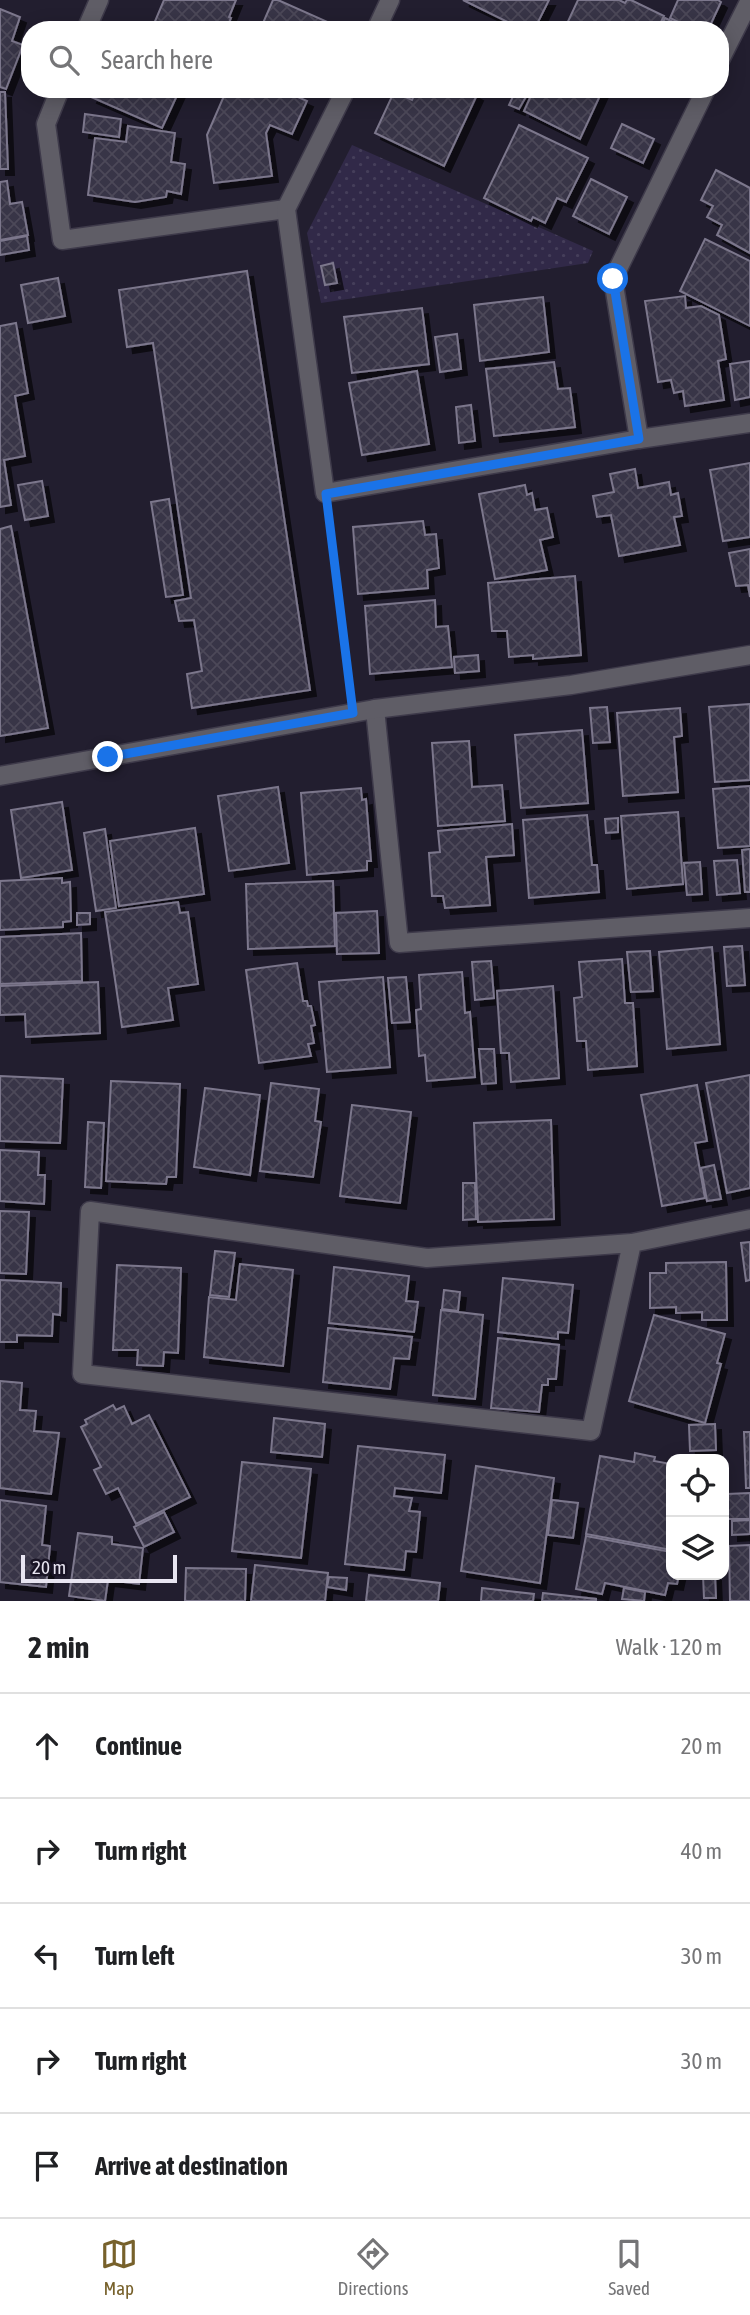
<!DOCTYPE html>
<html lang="en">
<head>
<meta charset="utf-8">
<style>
	body { margin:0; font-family:"Asap Condensed",sans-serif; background:#f6f6f6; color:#202124 }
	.controls { position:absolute; right:21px; bottom:21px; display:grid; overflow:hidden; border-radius:14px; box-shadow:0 4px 18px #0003 }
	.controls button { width:63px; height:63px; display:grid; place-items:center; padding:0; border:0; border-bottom:2px solid #e0e0e0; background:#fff; color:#202124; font:35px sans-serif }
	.scale { position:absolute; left:21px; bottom:18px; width:156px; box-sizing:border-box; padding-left:7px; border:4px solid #e8e5f1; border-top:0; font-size:19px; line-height:24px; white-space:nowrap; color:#e8e5f1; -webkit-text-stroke:5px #191425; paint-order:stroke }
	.stop { position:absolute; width:21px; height:21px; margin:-16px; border:5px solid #1a73e8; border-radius:50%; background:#fff }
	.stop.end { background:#1a73e8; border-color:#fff; box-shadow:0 2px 7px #0008 }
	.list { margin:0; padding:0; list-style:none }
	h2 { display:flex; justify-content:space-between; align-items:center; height:91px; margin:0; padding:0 28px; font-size:30px }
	h2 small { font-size:23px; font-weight:400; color:#757577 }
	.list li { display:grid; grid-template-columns:46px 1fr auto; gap:21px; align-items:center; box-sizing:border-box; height:105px; padding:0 28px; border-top:2px solid #e0e0e0 }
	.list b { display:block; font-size:26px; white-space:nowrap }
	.list em { font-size:23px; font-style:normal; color:#757577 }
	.icon { flex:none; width:38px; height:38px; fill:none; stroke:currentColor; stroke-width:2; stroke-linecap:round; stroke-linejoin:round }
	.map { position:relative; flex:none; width:750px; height:1601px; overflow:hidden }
	.search { position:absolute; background:#fff; box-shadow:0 4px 18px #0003; left:21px; right:21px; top:21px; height:77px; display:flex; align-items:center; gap:18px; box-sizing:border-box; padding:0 24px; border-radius:28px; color:#757577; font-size:26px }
	.sheet { height:616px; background:#fff }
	nav { display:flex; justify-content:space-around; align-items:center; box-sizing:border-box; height:98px; border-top:2px solid #e0e0e0; background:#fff; font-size:19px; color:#757577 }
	nav a { display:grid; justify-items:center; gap:4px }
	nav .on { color:#77612b }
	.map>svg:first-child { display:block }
	.grass { fill:url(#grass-dots) }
	.building { fill:url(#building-cross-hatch); stroke:#7c778c; stroke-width:2; filter:url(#shadow) }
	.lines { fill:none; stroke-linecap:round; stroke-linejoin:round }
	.street-casing { stroke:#3e3a4a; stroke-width:21 }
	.path { stroke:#5e5a6a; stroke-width:4.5; stroke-dasharray:7 3.5; stroke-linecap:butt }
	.street { stroke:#5f5d66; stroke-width:18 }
	.route { stroke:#1a73e8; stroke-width:9 }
</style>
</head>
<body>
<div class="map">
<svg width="750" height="1601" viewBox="0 0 750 1601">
	<defs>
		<pattern id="grass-dots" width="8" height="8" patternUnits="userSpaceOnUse" patternTransform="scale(1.75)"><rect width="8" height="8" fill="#312948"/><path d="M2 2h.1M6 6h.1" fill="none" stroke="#453e5a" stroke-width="1.8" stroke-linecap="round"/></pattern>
		<pattern id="building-cross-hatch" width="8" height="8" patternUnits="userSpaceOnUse" patternTransform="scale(1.75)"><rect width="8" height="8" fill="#383446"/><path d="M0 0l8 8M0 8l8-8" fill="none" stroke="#4b4858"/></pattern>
		<filter id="shadow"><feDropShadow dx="6" dy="6" stdDeviation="0" flood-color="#0009"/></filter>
	</defs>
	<rect width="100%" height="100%" fill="#221e2f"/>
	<polygon class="grass" points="352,145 593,251 588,263 321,303 307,233"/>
	<g class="building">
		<polygon points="164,0 236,0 229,17 231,18 226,30 160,30 153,26"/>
		<polygon points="273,0 278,0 332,24 330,30 260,30"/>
		<polygon points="463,0 549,0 534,30 524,30"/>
		<polygon points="578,0 619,0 625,3 627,0 631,0 664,16 657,30 564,30"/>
		<polygon points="678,0 718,0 721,2 708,30 695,30 670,18"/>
		<polygon points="0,9 20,17 12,41 23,45 6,89 0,87"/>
		<polygon points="665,18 690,30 659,30"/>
		<polygon points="95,89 180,89 162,128 91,97"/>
		<polygon points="227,89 280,89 307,101 292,134 270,125 266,133 272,176 214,183 207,135"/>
		<polygon points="417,89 466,89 477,95 444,166 375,133 394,92 412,100"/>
		<polygon points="534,89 603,89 580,139 524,111"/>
		<polygon points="516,90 527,95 519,109 509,105"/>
		<polygon points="0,92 5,92 8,169 0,169"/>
		<polygon points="85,114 121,119 119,137 83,132"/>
		<polygon points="622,124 654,139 643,163 611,148"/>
		<polygon points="519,125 588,158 566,202 557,198 545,223 533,217 531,221 484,198"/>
		<polygon points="128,126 175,133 171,162 185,164 181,194 167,191 166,197 135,202 88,195 95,138 126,142"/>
		<polygon points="716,170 750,188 750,253 717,235 722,225 707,217 713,206 701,200"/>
		<polygon points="591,179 627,197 609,234 573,216"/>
		<polygon points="7,181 10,204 22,202 28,235 0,240 0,182"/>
		<polygon points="27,236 29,250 0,255 0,241"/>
		<polygon points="705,239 750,261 750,326 680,291"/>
		<polygon points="333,263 337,283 325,285 321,266"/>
		<polygon points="247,271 310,690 192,708 187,674 202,671 194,620 179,621 175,601 191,598 153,343 127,347 119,290"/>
		<polygon points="58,278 65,316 28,323 21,285"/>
		<polygon points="685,296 686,308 701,306 719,315 726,359 718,361 724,400 685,406 683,391 674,393 671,380 658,382 645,301"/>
		<polygon points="543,297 549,352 480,361 474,305"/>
		<polygon points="422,308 429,364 352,373 344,317"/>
		<polygon points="16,323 28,393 15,396 25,456 4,460 11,505 0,507 0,326"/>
		<polygon points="457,334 461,369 440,372 435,337"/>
		<polygon points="750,361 750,397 735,400 730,364"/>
		<polygon points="554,362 558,389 570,388 575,427 494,436 486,369"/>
		<polygon points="417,371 429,444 362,455 349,383"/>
		<polygon points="471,405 475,441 459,443 456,407"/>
		<polygon points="750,463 750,537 723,541 710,470"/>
		<polygon points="635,469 638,488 669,482 671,495 678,493 682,516 674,517 680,545 619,556 611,515 597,517 593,496 614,492 610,474"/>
		<polygon points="42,481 48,516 25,520 18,485"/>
		<polygon points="525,485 527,495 532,493 535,510 547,508 553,537 540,540 547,570 495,579 479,494"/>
		<polygon points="169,499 183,595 166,597 151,502"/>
		<polygon points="423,521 425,535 436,534 439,568 427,570 428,588 358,594 353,527"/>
		<polygon points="11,526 48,728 0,736 0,529"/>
		<polygon points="750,549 750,597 748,585 736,586 729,553"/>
		<polygon points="575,576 581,655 533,659 533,655 509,657 507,631 492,631 488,583"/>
		<polygon points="435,600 436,627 448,626 452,667 370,674 365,606"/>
		<polygon points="478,655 479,671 455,673 454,657"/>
		<polygon points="750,704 750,780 715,782 709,707"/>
		<polygon points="607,707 610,742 593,743 590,708"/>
		<polygon points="680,708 682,736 674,737 678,792 623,796 617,713"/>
		<polygon points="582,730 588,803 521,808 515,735"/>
		<polygon points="469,741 472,787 502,785 505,821 438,826 432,743"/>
		<polygon points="750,786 750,846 718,848 713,789"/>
		<polygon points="278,787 289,863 229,871 218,796"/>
		<polygon points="361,788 362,800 366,799 371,861 367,861 367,870 307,875 301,793"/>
		<polygon points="62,802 72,870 21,878 11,810"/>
		<polygon points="678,812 683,884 627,889 621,816"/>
		<polygon points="587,815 592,865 597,865 599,892 529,898 523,820"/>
		<polygon points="618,818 618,832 606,833 605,819"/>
		<polygon points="512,824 514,855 486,857 490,905 445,908 443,896 432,896 429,853 440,852 438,831"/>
		<polygon points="195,828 204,894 119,906 110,841"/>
		<polygon points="105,829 116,908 96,911 84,833"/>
		<polygon points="750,849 750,892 745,892 742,850"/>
		<polygon points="737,860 740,893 717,895 714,861"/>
		<polygon points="700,862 702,894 687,895 684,863"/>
		<polygon points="62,878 62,883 70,882 71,921 63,922 63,927 0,930 0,881"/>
		<polygon points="333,881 335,946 248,949 246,884"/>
		<polygon points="178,902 180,913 188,912 198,984 168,988 173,1020 122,1027 105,912"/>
		<polygon points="377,911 379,953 337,954 336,913"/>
		<polygon points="77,913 90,913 90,924 77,925"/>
		<polygon points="81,933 82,981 0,984 0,937"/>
		<polygon points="742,946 745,985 727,986 724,947"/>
		<polygon points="712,947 720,1044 667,1049 659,952"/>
		<polygon points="650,951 653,991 631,992 627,952"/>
		<polygon points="622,959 625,1003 633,1003 637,1066 588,1070 586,1041 577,1041 574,998 582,997 579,962"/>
		<polygon points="491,961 494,998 475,1000 472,962"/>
		<polygon points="297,963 303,1001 307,1001 308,1006 311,1006 315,1025 311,1026 314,1043 308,1044 311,1056 259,1063 246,970"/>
		<polygon points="462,972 465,1013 470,1012 475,1077 427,1081 425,1055 419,1056 416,1010 421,1009 419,975"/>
		<polygon points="383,977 390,1067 327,1072 319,982"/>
		<polygon points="406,977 410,1022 392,1023 388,978"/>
		<polygon points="98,982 100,1033 26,1037 25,1014 0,1015 0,986"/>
		<polygon points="553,986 559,1078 511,1082 509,1053 501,1053 497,991"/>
		<polygon points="479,1049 494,1049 496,1083 482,1084"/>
		<polygon points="750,1075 750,1188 727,1193 706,1083"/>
		<polygon points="0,1076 63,1079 60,1143 0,1141"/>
		<polygon points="111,1081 180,1084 176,1177 167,1177 166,1184 106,1181"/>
		<polygon points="271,1083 319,1089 315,1121 321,1122 313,1177 260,1171"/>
		<polygon points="697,1085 707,1141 695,1143 705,1198 662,1206 641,1095"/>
		<polygon points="205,1088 260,1095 250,1175 194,1167"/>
		<polygon points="352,1105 411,1112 400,1203 340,1196"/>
		<polygon points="551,1120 554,1219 478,1222 474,1123"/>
		<polygon points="88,1122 104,1123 101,1188 85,1187"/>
		<polygon points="0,1150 39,1152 38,1175 45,1175 44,1204 0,1201"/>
		<polygon points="714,1165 721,1199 707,1201 701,1168"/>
		<polygon points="463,1183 475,1183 476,1219 463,1220"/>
		<polygon points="0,1211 29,1212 26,1274 0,1273"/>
		<polygon points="750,1242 750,1280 746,1281 741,1243"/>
		<polygon points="215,1251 235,1253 229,1297 210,1295"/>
		<polygon points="726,1262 727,1320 702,1320 702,1312 676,1313 676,1307 650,1308 650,1273 666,1273 666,1263"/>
		<polygon points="240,1264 293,1270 283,1366 204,1357 209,1297 236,1300"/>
		<polygon points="117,1265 181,1268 178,1353 164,1352 163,1366 137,1365 138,1350 113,1350"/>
		<polygon points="334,1267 409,1276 406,1301 418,1302 414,1332 329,1323"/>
		<polygon points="503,1278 573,1285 568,1333 558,1332 558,1339 498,1332"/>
		<polygon points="0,1280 61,1283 60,1315 53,1314 52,1336 17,1335 17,1342 0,1342"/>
		<polygon points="444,1290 460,1292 458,1311 442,1309"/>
		<polygon points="441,1310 483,1315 475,1399 433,1395"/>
		<polygon points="654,1315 725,1334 717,1363 721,1364 705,1423 629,1401"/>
		<polygon points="328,1328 412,1337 409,1359 394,1358 390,1389 323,1382"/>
		<polygon points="498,1338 559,1345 556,1379 548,1379 548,1385 542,1385 539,1412 491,1408"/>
		<polygon points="0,1381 22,1383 20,1410 36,1411 34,1431 59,1433 51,1494 0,1488"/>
		<polygon points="113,1405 116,1410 124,1406 132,1424 149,1415 190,1497 136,1524 118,1488 106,1494 94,1470 101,1467 81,1427 87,1424 85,1420"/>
		<polygon points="274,1418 325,1424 322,1457 271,1452"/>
		<polygon points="715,1424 716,1450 690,1451 689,1425"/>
		<polygon points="744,1432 750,1432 750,1488 746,1488"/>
		<polygon points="358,1446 445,1455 441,1493 395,1488 394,1496 412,1498 409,1511 420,1512 416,1552 406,1551 404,1570 345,1564"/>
		<polygon points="635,1453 655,1457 654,1461 671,1464 671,1550 586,1534 600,1456 634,1462"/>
		<polygon points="242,1462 311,1469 301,1558 232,1551"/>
		<polygon points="476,1466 554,1478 540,1583 461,1571"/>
		<polygon points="750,1493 750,1519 728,1519 727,1494"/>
		<polygon points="0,1500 46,1506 42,1545 50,1546 46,1587 0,1582"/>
		<polygon points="552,1500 578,1503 573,1538 548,1535"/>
		<polygon points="164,1512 174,1532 144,1547 134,1527"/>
		<polygon points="750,1520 750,1534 732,1535 732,1521"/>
		<polygon points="78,1533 112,1537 112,1544 143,1548 139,1584 108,1580 105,1601 69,1596"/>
		<polygon points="586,1536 671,1552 671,1575 679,1575 677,1584 668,1583 665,1595 605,1583 602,1594 576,1589"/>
		<polygon points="750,1545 750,1601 730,1601 729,1546"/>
		<polygon points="255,1565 328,1573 325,1601 251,1601"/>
		<polygon points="186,1568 246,1569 245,1601 185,1601"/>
		<polygon points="369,1575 440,1583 438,1601 366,1601"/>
		<polygon points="703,1575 715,1575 716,1598 704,1598"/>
		<polygon points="329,1577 347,1578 346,1590 327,1587"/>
		<polygon points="482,1588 534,1594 533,1601 481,1601"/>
		<polygon points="624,1588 645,1592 644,1601 622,1599"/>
		<polygon points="543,1593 596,1599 596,1601 542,1601"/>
	</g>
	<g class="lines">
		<defs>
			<g id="street">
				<polyline points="86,30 99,0"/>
				<polyline points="376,30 390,0"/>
				<polyline points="720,60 750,0"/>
				<polyline points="60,89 46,124 62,240 286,209"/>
				<polyline points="346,89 286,209 325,493 639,439 750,423"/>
				<polyline points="639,439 613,279 706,89"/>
				<polyline points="375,709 399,943 750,918"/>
				<polyline points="0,776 375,709 571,685 750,655"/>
				<polyline points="632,1243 591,1431 82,1374 90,1211 427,1258 632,1243 750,1219"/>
			</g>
		</defs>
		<use href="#street" class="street-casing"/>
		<polyline class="path" points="330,530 349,677"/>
		<use href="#street" class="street"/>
	</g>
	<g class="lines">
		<polyline class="route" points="108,757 353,713 326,494 639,439 613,279"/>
	</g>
</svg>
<div class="controls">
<button><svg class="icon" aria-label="locate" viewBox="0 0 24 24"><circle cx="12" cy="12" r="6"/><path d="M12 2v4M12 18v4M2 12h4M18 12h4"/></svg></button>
<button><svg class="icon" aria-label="layers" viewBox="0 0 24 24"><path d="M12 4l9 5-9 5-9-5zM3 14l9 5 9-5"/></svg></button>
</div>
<div class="scale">20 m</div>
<div class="stop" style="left:613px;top:279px"></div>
<div class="stop end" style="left:108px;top:757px"></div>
<div class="search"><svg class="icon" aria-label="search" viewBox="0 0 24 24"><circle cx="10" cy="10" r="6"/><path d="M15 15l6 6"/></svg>Search here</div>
</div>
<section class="sheet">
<h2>2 min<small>Walk · 120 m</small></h2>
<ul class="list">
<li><svg class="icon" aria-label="ahead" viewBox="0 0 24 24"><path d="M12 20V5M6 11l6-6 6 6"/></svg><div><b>Continue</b></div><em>20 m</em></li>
<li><svg class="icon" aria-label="right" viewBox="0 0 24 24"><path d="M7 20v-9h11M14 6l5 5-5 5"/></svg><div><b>Turn right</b></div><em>40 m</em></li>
<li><svg class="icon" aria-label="left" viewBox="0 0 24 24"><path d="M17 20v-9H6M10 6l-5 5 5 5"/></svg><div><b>Turn left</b></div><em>30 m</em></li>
<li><svg class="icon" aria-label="right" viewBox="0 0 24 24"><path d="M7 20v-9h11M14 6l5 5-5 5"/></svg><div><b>Turn right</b></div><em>30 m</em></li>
<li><svg class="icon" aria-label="arrive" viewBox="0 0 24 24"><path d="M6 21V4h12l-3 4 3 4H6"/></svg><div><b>Arrive at destination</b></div></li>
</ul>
</section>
<nav>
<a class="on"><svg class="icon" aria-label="map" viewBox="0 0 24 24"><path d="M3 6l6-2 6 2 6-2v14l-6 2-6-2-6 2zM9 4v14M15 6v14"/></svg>Map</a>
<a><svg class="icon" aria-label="directions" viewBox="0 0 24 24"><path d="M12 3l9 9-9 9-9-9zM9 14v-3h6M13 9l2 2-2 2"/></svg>Directions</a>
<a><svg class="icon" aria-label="saved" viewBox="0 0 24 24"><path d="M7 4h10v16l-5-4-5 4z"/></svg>Saved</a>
</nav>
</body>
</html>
